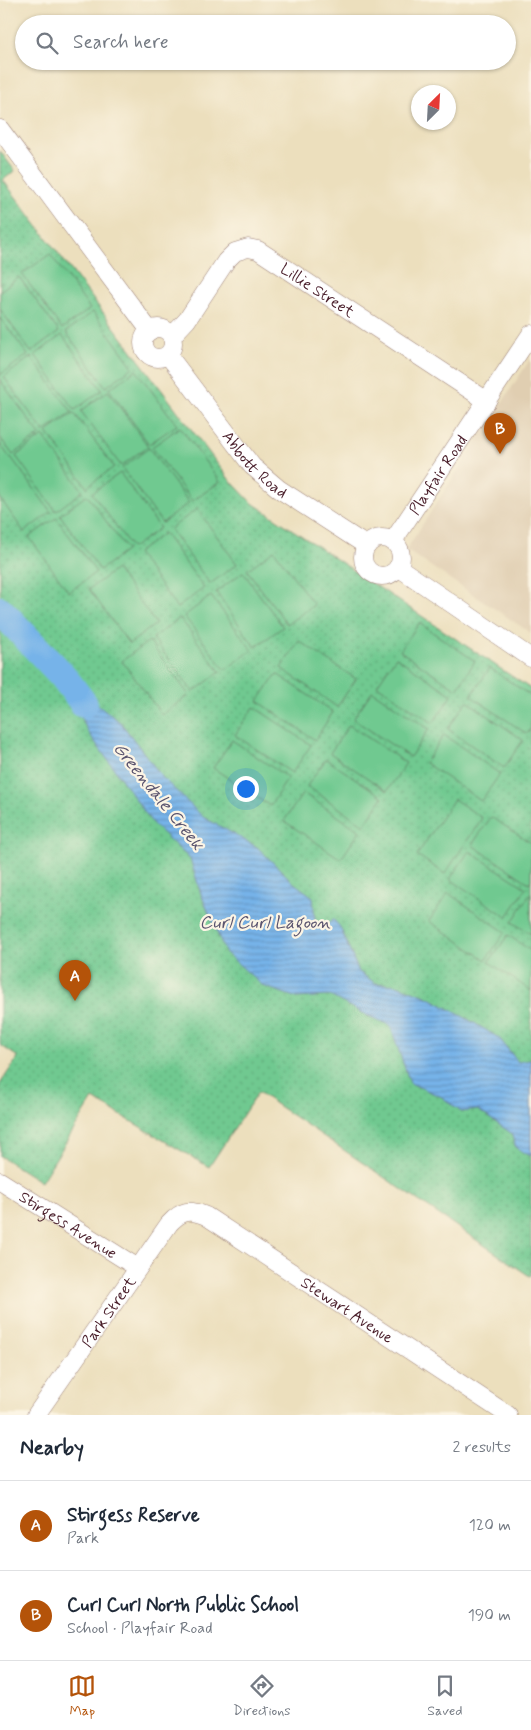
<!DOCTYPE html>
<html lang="en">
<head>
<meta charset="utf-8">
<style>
	body { margin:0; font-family:Mynerve,sans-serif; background:#f6f6f7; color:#1f2937 }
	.compass { position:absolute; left:411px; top:85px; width:45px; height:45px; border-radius:50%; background:#fff; box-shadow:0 1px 4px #0004; rotate:24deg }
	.you { position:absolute; left:245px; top:788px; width:18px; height:18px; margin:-12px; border:4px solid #fff; border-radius:50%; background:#1a73e8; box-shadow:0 0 0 8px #1a73e833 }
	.badge { display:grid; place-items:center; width:32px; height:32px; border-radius:50%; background:#b45309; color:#fff; font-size:16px; font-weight:700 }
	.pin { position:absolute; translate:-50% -41px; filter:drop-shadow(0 1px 2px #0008) }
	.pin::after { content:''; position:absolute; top:26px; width:18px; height:15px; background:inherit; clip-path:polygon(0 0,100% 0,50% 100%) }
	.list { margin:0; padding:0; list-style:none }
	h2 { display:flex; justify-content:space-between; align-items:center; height:65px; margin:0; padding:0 20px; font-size:21px }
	h2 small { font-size:16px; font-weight:400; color:#747a83 }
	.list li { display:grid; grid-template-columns:32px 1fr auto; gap:15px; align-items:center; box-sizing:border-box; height:90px; padding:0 20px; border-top:1px solid #e0e1e3 }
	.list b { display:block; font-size:19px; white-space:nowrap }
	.list p { margin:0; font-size:16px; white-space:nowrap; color:#747a83 }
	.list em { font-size:16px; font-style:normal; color:#747a83 }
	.icon { flex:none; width:28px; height:28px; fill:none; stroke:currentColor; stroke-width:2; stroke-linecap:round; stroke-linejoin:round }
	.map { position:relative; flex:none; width:531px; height:1415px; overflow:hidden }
	.search { position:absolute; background:#fff; box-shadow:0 1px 4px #0004; left:15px; right:15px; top:15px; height:55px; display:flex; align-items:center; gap:12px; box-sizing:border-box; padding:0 18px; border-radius:28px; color:#747a83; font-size:19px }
	.sheet { height:245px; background:#fff }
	nav { display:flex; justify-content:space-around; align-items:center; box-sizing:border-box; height:70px; border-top:1px solid #e0e1e3; background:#fff; font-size:14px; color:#747a83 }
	nav a { display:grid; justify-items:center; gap:2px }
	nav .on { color:#b45309 }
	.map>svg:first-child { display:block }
	.built { fill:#e0ceb1 }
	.park { fill:url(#park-dots); stroke:#5c745e }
	.pitch { fill:#6fc990; stroke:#5c745e }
	.water { fill:url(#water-rules); stroke:#60698a }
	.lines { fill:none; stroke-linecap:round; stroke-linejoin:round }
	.river { stroke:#76b3e9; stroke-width:28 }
	.street-casing { stroke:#9b7f74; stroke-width:19 }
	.street { stroke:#fff; stroke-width:18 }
	.labels { text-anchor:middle; stroke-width:4.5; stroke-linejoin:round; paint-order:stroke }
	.street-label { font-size:16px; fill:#4a1f2b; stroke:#fcf5e5 }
	.water-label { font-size:18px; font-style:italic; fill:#59536e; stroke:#fcf5e5 }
</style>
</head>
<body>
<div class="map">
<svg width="531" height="1415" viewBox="0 0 531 1415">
	<defs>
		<pattern id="park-dots" width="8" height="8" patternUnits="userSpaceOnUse" patternTransform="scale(1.25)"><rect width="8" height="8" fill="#6fc990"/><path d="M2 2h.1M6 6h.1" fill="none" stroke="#62ac7c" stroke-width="1.8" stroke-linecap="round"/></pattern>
		<pattern id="water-rules" width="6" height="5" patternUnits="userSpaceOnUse" patternTransform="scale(1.25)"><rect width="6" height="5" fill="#76b3e9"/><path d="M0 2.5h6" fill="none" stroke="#6391bd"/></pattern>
	</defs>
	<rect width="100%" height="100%" fill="#fcf5e5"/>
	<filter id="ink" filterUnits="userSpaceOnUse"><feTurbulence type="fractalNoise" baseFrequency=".02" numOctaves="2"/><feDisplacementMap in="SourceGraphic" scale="10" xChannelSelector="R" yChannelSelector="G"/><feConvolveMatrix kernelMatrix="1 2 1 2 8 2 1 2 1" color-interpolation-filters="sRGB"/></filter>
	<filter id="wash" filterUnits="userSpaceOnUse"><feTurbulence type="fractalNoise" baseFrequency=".0096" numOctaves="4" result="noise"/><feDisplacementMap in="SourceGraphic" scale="20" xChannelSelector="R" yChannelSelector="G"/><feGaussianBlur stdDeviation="1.12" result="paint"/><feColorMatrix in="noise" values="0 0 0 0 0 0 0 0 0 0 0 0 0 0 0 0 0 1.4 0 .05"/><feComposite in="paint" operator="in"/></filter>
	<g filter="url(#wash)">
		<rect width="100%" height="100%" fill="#ecdfbd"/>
		<polygon class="built" points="531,358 531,633 406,550"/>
		<polygon class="park" points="0,151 15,171 3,180 229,479 251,502 531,689 531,1277 258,1092 209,1167 93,1099 41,1182 0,1156 0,1084 18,1057 0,1045"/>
		<g class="pitch">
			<polygon points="50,254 90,309 62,329 22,274"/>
			<polygon points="19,277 59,332 31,352 0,309 0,291"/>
			<polygon points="93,312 133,367 106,387 66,332"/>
			<polygon points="0,318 28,355 0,375"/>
			<polygon points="62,335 102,390 75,410 35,355"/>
			<polygon points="31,357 72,412 44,432 4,377"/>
			<polygon points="136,370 177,425 149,444 109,389"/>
			<polygon points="0,380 40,435 13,455 0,437"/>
			<polygon points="108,391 148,446 121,466 81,411"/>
			<polygon points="74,413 114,467 87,487 47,432"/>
			<polygon points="180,427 220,482 192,501 152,447"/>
			<polygon points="43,436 83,491 56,511 16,456"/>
			<polygon points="0,444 10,458 11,457 51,512 24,532 0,498"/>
			<polygon points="149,448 189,503 162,523 122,468"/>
			<polygon points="120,473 160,528 132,548 92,493"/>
			<polygon points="87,495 127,550 100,570 60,515"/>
			<polygon points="197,509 237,564 210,584 170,529"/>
			<polygon points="56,518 96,572 69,592 29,537"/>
			<polygon points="164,533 204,588 177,608 137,553"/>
			<polygon points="274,550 314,605 287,624 247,570"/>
			<polygon points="116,569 156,624 129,644 89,589"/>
			<polygon points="243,572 283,627 255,647 216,592"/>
			<polygon points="211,596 252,650 225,670 184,616"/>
			<polygon points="180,618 220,672 193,692 153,638"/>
			<polygon points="419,623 475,661 457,689 400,651"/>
			<polygon points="149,641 189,695 162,715 122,661"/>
			<polygon points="299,641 356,679 337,707 281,668"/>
			<polygon points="396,657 452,695 433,723 377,685"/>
			<polygon points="490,668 531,696 531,728 527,734 471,696"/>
			<polygon points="277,674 333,712 315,740 258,701"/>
			<polygon points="372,691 429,729 410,757 353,719"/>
			<polygon points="467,701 523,740 504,768 448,729"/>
			<polygon points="254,707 311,745 292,773 235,735"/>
			<polygon points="349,725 406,763 387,791 330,753"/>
			<polygon points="444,735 500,774 481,801 425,763"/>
			<polygon points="232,740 288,778 270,806 213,768"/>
			<polygon points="326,759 383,797 364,825 307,786"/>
			<polygon points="303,793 360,831 341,859 284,821"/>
			<polygon points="454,799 482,818 445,874 417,855"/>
			<polygon points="491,817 531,843 531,880 529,883 472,845"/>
			<polygon points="469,851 526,888 507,917 450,879"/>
			<polygon points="448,893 505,932 486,960 429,921"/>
			<polygon points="531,893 531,934 512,922"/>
			<polygon points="508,935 531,951 531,991 489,962"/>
		</g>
		<polygon class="water" points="62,675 121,723 163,778 203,817 257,847 294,883 313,897 315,920 322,930 333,919 340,927 359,972 375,983 397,985 428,997 471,1021 499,1038 518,1062 531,1060 531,1156 516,1148 511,1133 478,1110 461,1112 442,1097 410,1083 390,1025 368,1016 330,996 297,998 263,986 225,952 201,894 190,859 153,824 88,732"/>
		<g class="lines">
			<polyline class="river" points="0,610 62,675 84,704"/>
		</g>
	</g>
	<g filter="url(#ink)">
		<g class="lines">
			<defs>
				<g id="street">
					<polyline points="0,129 150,331"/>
					<circle cx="158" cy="343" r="15"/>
					<path id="s1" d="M172 336 187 320 226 261 235 252 248 248 258 250 487 401"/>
					<path id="s2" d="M168 355 252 466 279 489 367 546"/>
					<circle cx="382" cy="557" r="19"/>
					<path id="s3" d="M393 541 531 334"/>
					<polyline points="398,567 531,658"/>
					<path id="s4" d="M0 1181 138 1268"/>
					<path id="s5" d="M36 1415 169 1224C182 1210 189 1209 206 1216L508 1415"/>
				</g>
			</defs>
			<use href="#street" class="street-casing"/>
			<use href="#street" class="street"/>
		</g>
	</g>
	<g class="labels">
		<g class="street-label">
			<text dy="6" stroke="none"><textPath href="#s1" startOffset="201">Lillie Street</textPath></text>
			<text dy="6" stroke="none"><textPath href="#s2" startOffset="140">Abbott Road</textPath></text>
			<text dy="6" stroke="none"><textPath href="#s3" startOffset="80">Playfair Road</textPath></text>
			<text dy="6" stroke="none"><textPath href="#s4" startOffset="81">Stirgess Avenue</textPath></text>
			<text dy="6" stroke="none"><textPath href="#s5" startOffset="444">Stewart Avenue</textPath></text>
			<text dy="6" stroke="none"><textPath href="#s5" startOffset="126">Park Street</textPath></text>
		</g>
		<g class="water-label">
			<text transform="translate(159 796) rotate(51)" y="6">Greendale Creek</text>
			<text x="265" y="928">Curl Curl Lagoon</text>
		</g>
	</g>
</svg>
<svg class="compass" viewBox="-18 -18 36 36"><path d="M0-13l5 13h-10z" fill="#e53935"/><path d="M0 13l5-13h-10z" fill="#747a83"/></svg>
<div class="you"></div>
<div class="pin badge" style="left:75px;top:1001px">A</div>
<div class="pin badge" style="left:500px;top:454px">B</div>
<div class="search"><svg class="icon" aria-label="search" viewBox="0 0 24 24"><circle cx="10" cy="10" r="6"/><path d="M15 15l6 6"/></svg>Search here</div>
</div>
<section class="sheet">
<h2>Nearby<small>2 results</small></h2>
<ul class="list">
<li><span class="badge">A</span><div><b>Stirgess Reserve</b><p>Park</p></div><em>120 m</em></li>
<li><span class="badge">B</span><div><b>Curl Curl North Public School</b><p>School · Playfair Road</p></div><em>190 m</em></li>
</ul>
</section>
<nav>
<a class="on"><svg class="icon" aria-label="map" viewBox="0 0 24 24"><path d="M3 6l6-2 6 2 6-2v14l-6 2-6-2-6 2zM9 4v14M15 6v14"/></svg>Map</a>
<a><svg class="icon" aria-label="directions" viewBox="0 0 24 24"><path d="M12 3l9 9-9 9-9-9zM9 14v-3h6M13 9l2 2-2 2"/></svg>Directions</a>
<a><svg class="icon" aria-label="saved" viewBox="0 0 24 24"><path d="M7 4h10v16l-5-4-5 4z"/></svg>Saved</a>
</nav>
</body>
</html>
